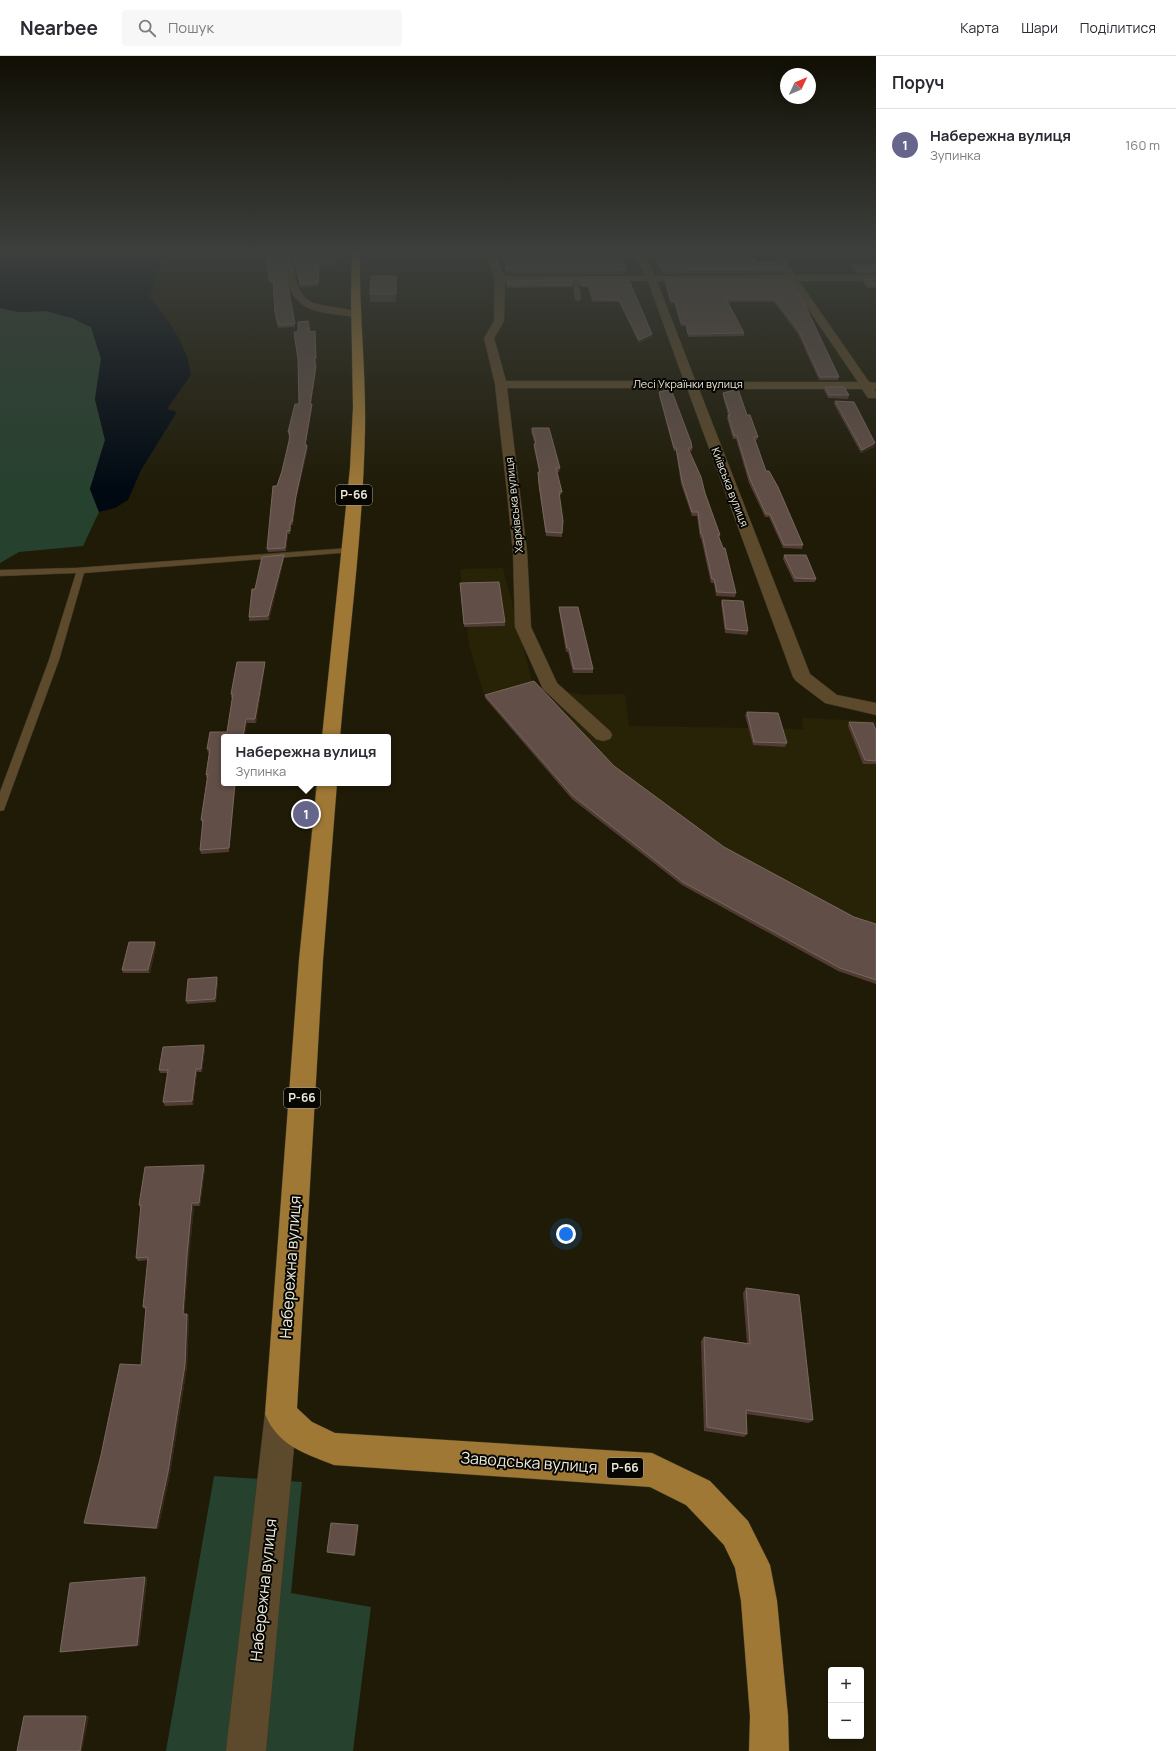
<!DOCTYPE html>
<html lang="uk">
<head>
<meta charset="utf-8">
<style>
	body { margin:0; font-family:Manrope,sans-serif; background:#f7f7f7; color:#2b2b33 }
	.controls { position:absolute; right:12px; bottom:12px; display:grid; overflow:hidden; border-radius:4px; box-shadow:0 2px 10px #0003 }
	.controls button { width:36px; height:36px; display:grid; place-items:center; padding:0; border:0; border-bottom:1px solid #e1e1e2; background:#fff; color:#2b2b33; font:20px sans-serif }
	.compass { position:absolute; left:780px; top:12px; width:36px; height:36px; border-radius:50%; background:#fff; box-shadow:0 2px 10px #0003; rotate:46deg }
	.you { position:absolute; left:566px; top:1178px; width:14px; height:14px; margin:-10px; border:3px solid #fff; border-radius:50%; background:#1a73e8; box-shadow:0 0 0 6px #1a73e833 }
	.badge { display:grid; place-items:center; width:26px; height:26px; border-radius:50%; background:#66668d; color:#fff; font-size:13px; font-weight:700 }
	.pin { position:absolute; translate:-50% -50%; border:2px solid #fff; box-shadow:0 1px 4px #0006 }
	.popup { position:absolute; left:221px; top:678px; width:170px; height:52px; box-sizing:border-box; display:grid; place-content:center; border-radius:4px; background:#fff; filter:drop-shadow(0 1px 3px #0005); font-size:13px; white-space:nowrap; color:#7c7c81 }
	.popup b { font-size:15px; color:#2b2b33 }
	.popup::after { content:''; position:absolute; left:50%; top:100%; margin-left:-8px; border:8px solid transparent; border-top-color:#fff }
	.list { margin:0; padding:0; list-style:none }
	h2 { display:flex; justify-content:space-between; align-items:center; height:52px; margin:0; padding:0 16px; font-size:17px }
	h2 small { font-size:13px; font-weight:400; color:#7c7c81 }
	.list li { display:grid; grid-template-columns:26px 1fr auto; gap:12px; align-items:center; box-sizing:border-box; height:72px; padding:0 16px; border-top:1px solid #e1e1e2 }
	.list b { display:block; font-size:15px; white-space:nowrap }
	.list p { margin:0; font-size:13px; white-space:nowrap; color:#7c7c81 }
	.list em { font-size:13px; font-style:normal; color:#7c7c81 }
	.icon { flex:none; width:22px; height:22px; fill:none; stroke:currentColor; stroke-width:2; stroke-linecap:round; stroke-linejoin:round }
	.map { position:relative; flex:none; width:876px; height:1695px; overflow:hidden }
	header { display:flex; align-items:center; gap:24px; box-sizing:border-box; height:56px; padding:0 20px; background:#fff; border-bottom:1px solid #e1e1e2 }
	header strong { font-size:19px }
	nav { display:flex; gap:22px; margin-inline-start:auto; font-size:14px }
	.search { width:280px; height:36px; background:#f7f7f7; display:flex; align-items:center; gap:10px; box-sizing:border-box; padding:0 14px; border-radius:4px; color:#7c7c81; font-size:15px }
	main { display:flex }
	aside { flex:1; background:#fff }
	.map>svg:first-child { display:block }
	.built { fill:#282306 }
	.green { fill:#27412f }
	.water { fill:#000912 }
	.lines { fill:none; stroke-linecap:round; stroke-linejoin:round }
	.service-casing { stroke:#3c3825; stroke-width:1 }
	.minor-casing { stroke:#3c3825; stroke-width:1 }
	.primary-casing { stroke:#3c3825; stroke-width:1 }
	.service { fill:#5d4a2c; fill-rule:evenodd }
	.minor { fill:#5d4a2c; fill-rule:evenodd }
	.primary { fill:#9f7835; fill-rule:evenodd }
	.wall { fill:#513c35 }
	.shaded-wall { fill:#36271b }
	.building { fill:#614f47; stroke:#77675e }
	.labels { text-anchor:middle; stroke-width:4; stroke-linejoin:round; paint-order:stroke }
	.far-street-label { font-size:11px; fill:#eceadd; stroke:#070601 }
	.shield { fill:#070601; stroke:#a7a69b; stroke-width:1 }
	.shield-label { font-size:12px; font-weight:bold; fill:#eceadd }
	.near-street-label { font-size:16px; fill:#eceadd; stroke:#070601 }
</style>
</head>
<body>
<header>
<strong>Nearbee</strong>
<div class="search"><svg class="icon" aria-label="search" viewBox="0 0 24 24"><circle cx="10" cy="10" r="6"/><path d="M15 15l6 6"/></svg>Пошук</div>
<nav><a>Карта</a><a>Шари</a><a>Поділитися</a></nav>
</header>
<main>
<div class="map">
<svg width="876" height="1695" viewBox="0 0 876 1695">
	<rect width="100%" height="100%" fill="#1f1b07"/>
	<polygon class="built" points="503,512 533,629 584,639 625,638 629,670 803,673 802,662 876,665 876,928 838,915 682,829 572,743 485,642 469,589 460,513"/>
	<g class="green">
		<polygon points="0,252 19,256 46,255 72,262 91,271 101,303 95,343 105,384 90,433 99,456 83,490 19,496 0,507"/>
		<polygon points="214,1420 302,1426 291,1537 371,1551 353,1695 166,1695"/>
	</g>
	<path class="water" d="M0 197H164L150 241C169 265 187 288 191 319L167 353 177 356 141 414 128 444 115 452 99 456 90 433 105 384 95 343 101 303 91 271 72 262 46 255 19 256 0 252Z"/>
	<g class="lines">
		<defs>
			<g id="service">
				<polygon points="488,197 507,197 505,198 490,198"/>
				<polygon points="575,221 578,223 581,243 578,245 575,243 572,223"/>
				<polygon points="350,492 354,494 353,496 84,517 59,604 5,751 4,754 0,755 0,736 49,604 76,517 0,520 0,514 75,512"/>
			</g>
			<g id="minor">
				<path d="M283 197H291C299 258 310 244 359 256L360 258 359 260 355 261C325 256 296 259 287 224 285 215 283 206 283 197Z"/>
				<path d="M486 197H494L504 220H645L636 198V197H679L678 199 675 200 646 201 655 220 786 219 773 197H781L795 219H876V225H799L869 326 876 327V333H874L876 336V342H868L862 333H699L810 618 837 639 876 647V659L825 647 796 625 793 621 687 332H507L527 496 531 571 557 627 610 675 612 679 610 683 603 685 596 683 543 633 515 571 513 496 507 436 495 328 484 282 494 265 495 223ZM648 225 684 325H506L494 282 504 265 505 226ZM657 225H789L858 326H696Z"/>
				<polygon points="281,1342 292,1347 297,1358 266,1695 226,1695 265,1358 270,1347"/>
			</g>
			<g id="primary">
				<path d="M352 197H360C359 256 366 314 365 373 363 476 349 578 340 681H322L350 412 353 351 351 241Z"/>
				<path d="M317 727H337L323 904 297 1352 312 1366 335 1377 652 1397 710 1425 748 1465 770 1509 777 1545 788 1660 789 1695H749L750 1660 741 1545 735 1512 724 1489 686 1449 650 1431 334 1409C304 1397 278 1390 265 1358L299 904Z"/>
			</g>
		</defs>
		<use href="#service" class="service-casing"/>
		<use href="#minor" class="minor-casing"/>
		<use href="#primary" class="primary-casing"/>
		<use href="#service" class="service"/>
		<use href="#minor" class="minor"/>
		<use href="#primary" class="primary"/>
	</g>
	<g class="wall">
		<polygon points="265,197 282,197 295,271 278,272 275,256 273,227 269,227 267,205"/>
		<polygon points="291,197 335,197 335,208 319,209 318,230 300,231 292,197"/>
		<polygon points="502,197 636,197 637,198 636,202 621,202 626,214 625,218 506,218 506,210 502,200"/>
		<polygon points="676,197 757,207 784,213 783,218 662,218 655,202 655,198"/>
		<polygon points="852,209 876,209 876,218 856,218 851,212"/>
		<polygon points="396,220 396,246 370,246 370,238"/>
		<polygon points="876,223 876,232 867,232 863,226 864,224"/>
		<polygon points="580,224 629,224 652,281 639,287 619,246 592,246 588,231 581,231"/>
		<polygon points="665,224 789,224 839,321 838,324 819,324 798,278 774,246 727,246 744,277 744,280 688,281 686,270 681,270 674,247 670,247 665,226"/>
		<polygon points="507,225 572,229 572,231 507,232"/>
		<polygon points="315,275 316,305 315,305 316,314 311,348 312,351 305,389 307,389 308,392 296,443 293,469 291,469 290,478 288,478 286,495 268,496 267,493 277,430 282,415 289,385 289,379 288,379 288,376 299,348 310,276"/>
		<polygon points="825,331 849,339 848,343 828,342 824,334"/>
		<polygon points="659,336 692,392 692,395 689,395 720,479 719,483 736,537 735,541 716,540 714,527 711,527 701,482 700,482 697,460 692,460 681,428 676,395 674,395 659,340"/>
		<polygon points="723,337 747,359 758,381 757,384 755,384 766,415 803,489 802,493 783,492 769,461 765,461 749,427 736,383 733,383 727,362 728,359 723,341"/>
		<polygon points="835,345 874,391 861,397 834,348"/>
		<polygon points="532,372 560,412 559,416 557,416 562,436 561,439 559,439 563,465 562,481 546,480 539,432 538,419 539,416 534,392 535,388 531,376"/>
		<polygon points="784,499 816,523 815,526 794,526 783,503"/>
		<polygon points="284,503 269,564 249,565 249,561 255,533"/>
		<polygon points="460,527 505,566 505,570 464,571"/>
		<polygon points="722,544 748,575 747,579 725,577 721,547"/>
		<polygon points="559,551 593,613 593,617 573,617 568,596 566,596 559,554"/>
		<polygon points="265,606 265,609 256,667 247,667 244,681 224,681 229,796 201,798 200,794 203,768 201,764 207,722 206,722 206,719 209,697 208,697 207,693 227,676 232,642 231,642 231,638"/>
		<polygon points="485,639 614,710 724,791 854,861 876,868 876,928 838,915 682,829 572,743 485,642"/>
		<polygon points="747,656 787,687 785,691 753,689 745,659"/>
		<polygon points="849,666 876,675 876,708 863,708 848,670"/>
		<polygon points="155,886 156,890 150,917 123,917 122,914"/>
		<polygon points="218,925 216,946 187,948 186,945"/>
		<polygon points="204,989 205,993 202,1016 197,1016 193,1049 165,1050 163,1046 168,1017 160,1017 159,1014"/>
		<polygon points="205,1112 200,1150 194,1150 189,1200 184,1258 187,1258 189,1260 187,1311 170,1418 158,1473 87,1468 84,1467 141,1309 146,1253 145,1253 143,1251 148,1204 138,1205 136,1202 141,1152 140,1152 139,1149"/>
		<polygon points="746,1232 813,1364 809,1367 746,1358 747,1378 744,1381 704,1375 701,1285 704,1281 747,1287 743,1237"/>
		<polygon points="358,1471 355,1500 328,1497 327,1496"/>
		<polygon points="145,1521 147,1523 139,1590 62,1596 60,1596"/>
	</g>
	<g class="shaded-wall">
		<polygon points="652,278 652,281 639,287 639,284"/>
		<polygon points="316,310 316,314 310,351 310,348"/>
		<polygon points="312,348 312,351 305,392 305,389"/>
		<polygon points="875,387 874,391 861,397 862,394"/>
		<polygon points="307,389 308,392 296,443 293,469 292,466 296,440"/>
		<polygon points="287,475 288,478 286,495 285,492"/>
		<polygon points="284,499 284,503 269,564 268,560"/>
		<polygon points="265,606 265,609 256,667 255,663"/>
		<polygon points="246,663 247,667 244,681 243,681"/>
		<polygon points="235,727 236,727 229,796 229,792"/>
		<polygon points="155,886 156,890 150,917 148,914"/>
		<polygon points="217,921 218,925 216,946 215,943"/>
		<polygon points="204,989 205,993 202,1016 201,1013"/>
		<polygon points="196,1013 197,1016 193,1049 192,1045"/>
		<polygon points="204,1109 205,1112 200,1150 199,1147"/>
		<polygon points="192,1147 194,1150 184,1261 183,1258"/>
		<polygon points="187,1258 189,1260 187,1311 170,1418 158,1473 156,1472"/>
		<polygon points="358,1469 358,1471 355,1500 354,1499"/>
		<polygon points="145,1521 147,1523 139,1590 137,1589"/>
		<polygon points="86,1660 89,1660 82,1695 80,1695"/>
	</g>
	<g class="building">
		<polygon points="266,197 282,197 295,268 278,269 275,256 273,224 269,224 267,202"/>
		<polygon points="293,197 335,197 335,205 319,206 318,227 300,228"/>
		<polygon points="503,197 636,197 637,198 619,198 626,214 506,214 506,210 508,210"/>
		<polygon points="676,197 749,197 757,207 781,207 784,213 663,214 655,198"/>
		<polygon points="852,209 876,209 876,215 857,215"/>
		<polygon points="371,220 396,220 396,238 370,238"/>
		<polygon points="876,223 876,229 868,229 864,224"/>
		<polygon points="571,224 572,229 507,229 507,225"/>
		<polygon points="580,224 629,224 652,278 639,284 619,244 593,243 588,229 581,229"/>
		<polygon points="665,224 789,224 802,243 839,321 820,321 799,275 775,243 726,243 744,277 688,278 686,268 681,267 675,245 671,244"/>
		<polygon points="308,265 310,276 315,275 316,302 314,302 316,310 310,348 312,348 305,389 307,389 296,440 292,466 290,466 290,475 287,475 285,492 267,493 273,430 277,430 282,415 289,385 290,376 288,376 295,348 299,348 298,303 294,276 298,276 298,266"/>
		<polygon points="825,331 844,331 849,339 829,339"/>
		<polygon points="671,333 691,386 692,392 688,392 701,421 705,437 720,479 718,479 723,492 725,492 736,537 717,536 714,523 712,523 702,478 701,478 698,456 692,456 682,425 676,392 674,392 659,336"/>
		<polygon points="738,333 747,359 750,359 758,381 754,381 766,415 769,415 778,431 803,489 784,489 770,458 766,458 750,423 737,380 734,380 728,359 730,359 723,337"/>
		<polygon points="835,345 854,346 875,387 862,394"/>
		<polygon points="532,372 549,372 560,412 556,412 562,436 559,436 563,465 562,477 546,476 539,428 538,416 540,416 534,388 536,388"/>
		<polygon points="284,499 268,560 249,561 252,533 255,533 262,501"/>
		<polygon points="784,499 806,499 816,523 795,522"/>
		<polygon points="499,526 505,566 464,568 460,527"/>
		<polygon points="722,544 743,545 748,575 726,573"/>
		<polygon points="559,551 578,551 593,613 574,613 569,592 567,592"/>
		<polygon points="237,606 265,606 255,663 246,663 243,681 224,681 224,727 235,727 229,792 200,794 203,764 201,764 208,718 206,719 210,693 207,693 210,676 227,676 233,638 231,638"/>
		<polygon points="534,625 614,710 724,791 854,861 876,868 876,924 840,912 683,826 572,739 485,639"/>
		<polygon points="747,656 778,657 787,687 754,686"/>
		<polygon points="849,666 873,667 876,675 876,705 865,704"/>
		<polygon points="129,886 155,886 148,914 122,914"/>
		<polygon points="217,921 215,943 186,945 188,923"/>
		<polygon points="204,989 201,1013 196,1013 192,1045 163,1046 168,1014 159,1014 163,991"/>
		<polygon points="204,1109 199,1147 192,1147 187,1198 183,1258 187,1258 185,1309 168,1416 156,1472 84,1467 101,1399 120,1308 141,1309 146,1251 143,1251 148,1201 136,1202 141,1149 139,1149 145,1111"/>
		<polygon points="746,1232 799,1239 813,1364 746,1354 747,1378 707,1371 704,1281 750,1288"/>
		<polygon points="331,1467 358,1469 354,1499 327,1496"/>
		<polygon points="145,1521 137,1589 60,1596 70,1527"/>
		<polygon points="24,1660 86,1660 80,1695 17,1695"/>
	</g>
	<linearGradient id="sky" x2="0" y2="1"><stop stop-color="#110f04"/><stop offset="0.45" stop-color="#3c3f3c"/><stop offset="1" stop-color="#3c3f3c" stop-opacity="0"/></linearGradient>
	<rect width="876" height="434" fill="url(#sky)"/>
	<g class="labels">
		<g class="far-street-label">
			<text x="688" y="332">Лесі Українки вулиця</text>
			<text transform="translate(730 431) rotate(69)" y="4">Київська вулиця</text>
			<text transform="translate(514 449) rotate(-96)" y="4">Харківська вулиця</text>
		</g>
		<g class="shield">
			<rect x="336" y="429" width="36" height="20" rx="3"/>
			<rect x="284" y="1032" width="36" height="20" rx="3"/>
			<rect x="607" y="1402" width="36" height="20" rx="3"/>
		</g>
		<g class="shield-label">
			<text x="354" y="443">Р-66</text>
			<text x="302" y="1046">Р-66</text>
			<text x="625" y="1416">Р-66</text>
		</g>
		<g class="near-street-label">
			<text transform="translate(290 1211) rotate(-86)" y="6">Набережна вулиця</text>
			<text transform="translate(529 1406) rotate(4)" y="6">Заводська вулиця</text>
			<text transform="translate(263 1534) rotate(-84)" y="6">Набережна вулиця</text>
		</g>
	</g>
</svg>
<div class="controls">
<button>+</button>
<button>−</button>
</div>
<svg class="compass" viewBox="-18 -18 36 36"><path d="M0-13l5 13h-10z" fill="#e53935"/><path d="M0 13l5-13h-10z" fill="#7c7c81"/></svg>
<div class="you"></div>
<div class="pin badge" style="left:306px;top:758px">1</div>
<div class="popup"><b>Набережна вулиця</b>Зупинка</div>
</div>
<aside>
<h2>Поруч<small></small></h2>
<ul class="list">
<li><span class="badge">1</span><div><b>Набережна вулиця</b><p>Зупинка</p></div><em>160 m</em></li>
</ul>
</aside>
</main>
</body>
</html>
